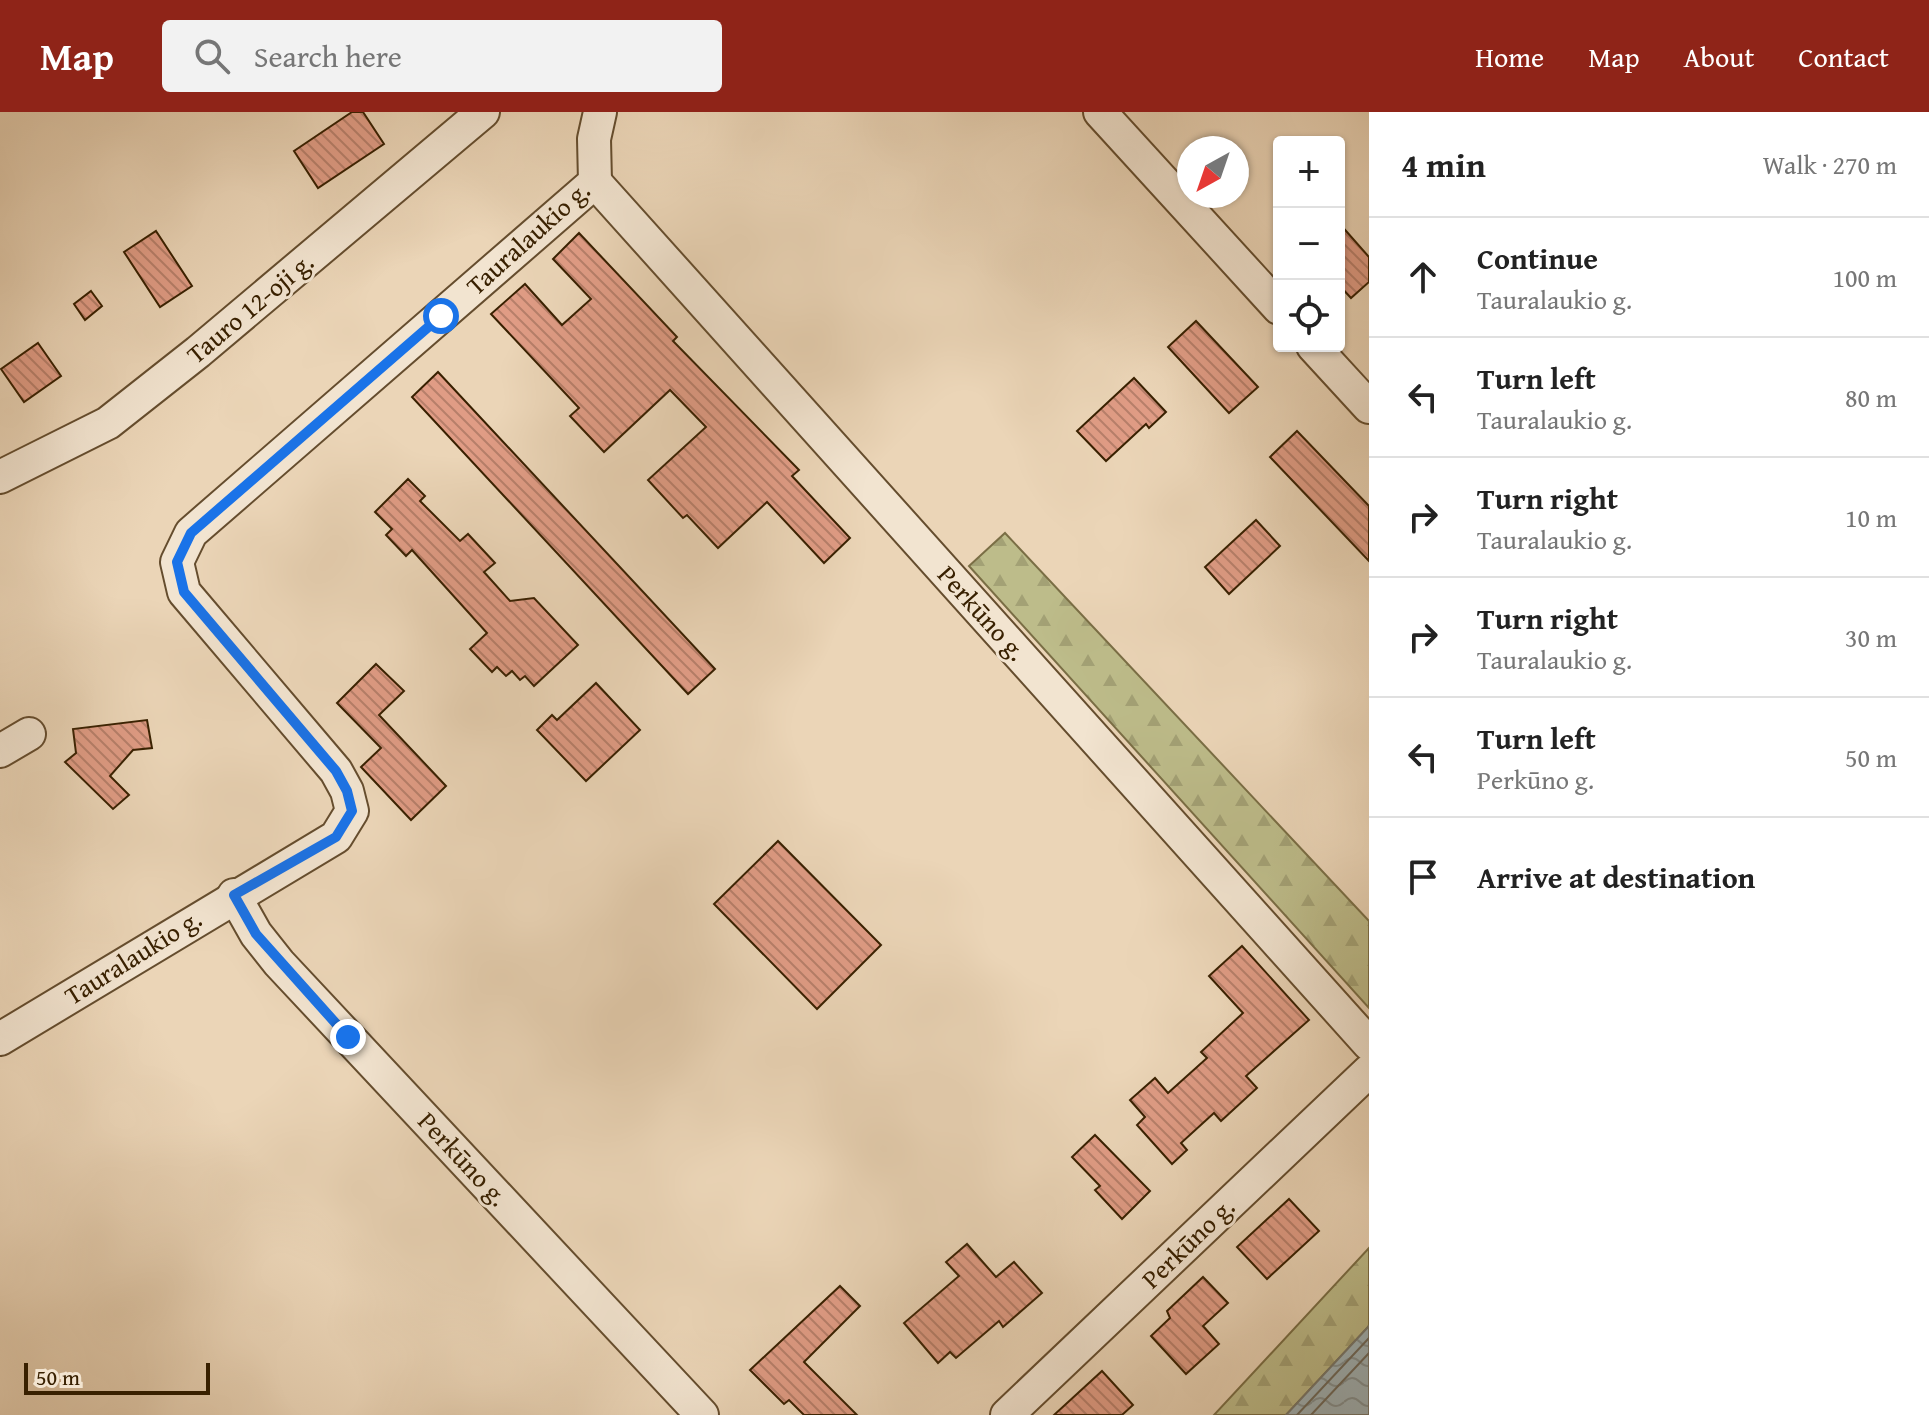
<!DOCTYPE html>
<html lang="en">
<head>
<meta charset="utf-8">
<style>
	body { margin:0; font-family:"Gentium Book Plus",serif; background:#f2f2f2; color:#222 }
	.controls { position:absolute; right:24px; top:24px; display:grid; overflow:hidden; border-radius:8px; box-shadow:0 2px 6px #0004 }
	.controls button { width:72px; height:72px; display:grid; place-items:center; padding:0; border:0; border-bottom:2px solid #e0e0e0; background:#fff; color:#222; font:40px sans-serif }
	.compass { position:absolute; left:1177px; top:24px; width:72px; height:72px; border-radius:50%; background:#fff; box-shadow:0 2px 6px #0004; rotate:220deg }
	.scale { position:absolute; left:24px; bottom:20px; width:186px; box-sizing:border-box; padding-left:8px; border:4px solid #382000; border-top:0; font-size:22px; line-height:28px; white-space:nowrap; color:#382000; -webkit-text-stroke:6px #f2e4d0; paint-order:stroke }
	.stop { position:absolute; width:24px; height:24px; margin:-18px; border:6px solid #1a73e8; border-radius:50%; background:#fff }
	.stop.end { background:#1a73e8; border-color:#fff; box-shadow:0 2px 8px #0008 }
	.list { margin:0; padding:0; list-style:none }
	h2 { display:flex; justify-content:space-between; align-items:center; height:104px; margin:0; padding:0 32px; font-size:34px }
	h2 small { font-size:26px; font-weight:400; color:#767676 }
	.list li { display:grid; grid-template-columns:52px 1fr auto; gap:24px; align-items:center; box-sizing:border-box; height:120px; padding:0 32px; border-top:2px solid #e0e0e0 }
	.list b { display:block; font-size:30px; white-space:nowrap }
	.list p { margin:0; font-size:26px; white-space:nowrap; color:#767676 }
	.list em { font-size:26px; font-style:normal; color:#767676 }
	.icon { flex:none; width:44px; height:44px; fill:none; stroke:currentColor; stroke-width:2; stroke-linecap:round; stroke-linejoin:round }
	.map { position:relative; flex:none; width:1369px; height:1303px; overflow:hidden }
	header { display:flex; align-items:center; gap:48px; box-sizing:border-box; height:112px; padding:0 40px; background:#8f2418; color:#fff }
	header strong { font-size:38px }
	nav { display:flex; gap:44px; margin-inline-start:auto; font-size:28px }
	.search { width:560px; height:72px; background:#f2f2f2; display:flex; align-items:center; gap:20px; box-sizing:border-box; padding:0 28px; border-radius:8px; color:#767676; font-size:30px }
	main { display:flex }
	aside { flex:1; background:#fff }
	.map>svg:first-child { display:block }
	.forest { fill:url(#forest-firs); stroke:#7a6e45; stroke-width:2 }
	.water { fill:url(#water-waves); stroke:#767970; stroke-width:2 }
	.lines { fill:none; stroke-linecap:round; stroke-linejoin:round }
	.shore { stroke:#6c6a5e; stroke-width:2 }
	.building { fill:url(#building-back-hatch); stroke:#382000; stroke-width:2 }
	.minor-casing { stroke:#654d2e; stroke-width:36 }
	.minor { stroke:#f2e4d0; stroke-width:32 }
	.route { stroke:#1a73e8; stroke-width:10 }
	.labels { text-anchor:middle; stroke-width:6; stroke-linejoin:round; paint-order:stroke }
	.street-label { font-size:26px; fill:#382000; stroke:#f2e4d0 }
</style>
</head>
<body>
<header>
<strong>Map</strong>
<div class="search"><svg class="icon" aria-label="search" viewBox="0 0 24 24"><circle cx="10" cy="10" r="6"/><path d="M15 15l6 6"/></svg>Search here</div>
<nav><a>Home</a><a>Map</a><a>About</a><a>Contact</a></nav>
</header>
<main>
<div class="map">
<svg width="1369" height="1303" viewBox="0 0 1369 1303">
	<defs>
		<pattern id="forest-firs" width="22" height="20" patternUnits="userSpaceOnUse" patternTransform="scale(2)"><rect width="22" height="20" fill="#bdbc8a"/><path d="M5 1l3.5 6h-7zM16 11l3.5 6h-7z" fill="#a3a175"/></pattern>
		<pattern id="water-waves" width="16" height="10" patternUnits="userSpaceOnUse" patternTransform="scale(2)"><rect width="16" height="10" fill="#9fb5bb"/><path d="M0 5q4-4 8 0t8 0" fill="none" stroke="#839396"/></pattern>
		<pattern id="building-back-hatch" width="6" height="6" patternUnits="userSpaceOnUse" patternTransform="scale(2)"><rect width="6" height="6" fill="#e09c85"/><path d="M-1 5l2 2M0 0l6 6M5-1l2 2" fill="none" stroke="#b77f6a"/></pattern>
	</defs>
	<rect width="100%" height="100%" fill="#ebd5b7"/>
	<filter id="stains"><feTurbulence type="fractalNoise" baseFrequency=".0025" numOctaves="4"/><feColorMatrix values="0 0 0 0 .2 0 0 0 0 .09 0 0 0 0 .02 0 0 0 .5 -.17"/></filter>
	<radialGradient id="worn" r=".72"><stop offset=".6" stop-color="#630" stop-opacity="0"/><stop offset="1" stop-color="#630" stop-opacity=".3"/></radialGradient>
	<g class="forest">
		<polygon points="1005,421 1369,809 1369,896 969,454"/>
		<polygon points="1369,1136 1369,1214 1286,1303 1214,1303"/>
	</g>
	<polygon class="water" points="1369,1214 1369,1303 1286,1303"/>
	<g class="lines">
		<g class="shore">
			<polyline points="1297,1303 1369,1226"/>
			<polyline points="1311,1303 1369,1241"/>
		</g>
	</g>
	<g class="building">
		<polygon points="352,0 363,0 384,32 318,76 294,39"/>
		<polygon points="1339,111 1369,145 1369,170 1351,186 1339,173"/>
		<polygon points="156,119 192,174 160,195 124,140"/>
		<polygon points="579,121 677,225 673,229 799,358 792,364 850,426 824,451 767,390 718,436 687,403 683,406 648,368 706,315 670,278 604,340 570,304 579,296 491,202 525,172 562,213 591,187 553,147"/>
		<polygon points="91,179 102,194 85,208 74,192"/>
		<polygon points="1196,209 1258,275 1229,301 1168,235"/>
		<polygon points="38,231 61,264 24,290 1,257"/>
		<polygon points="438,260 715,557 688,582 412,285"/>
		<polygon points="1134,266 1166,300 1149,316 1146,312 1106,349 1077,319"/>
		<polygon points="1297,319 1369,394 1369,449 1270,345"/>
		<polygon points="408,367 425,384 420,389 460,429 468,422 495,451 484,460 510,489 534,486 578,533 534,574 525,564 520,568 512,559 506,564 497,555 492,560 470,537 487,521 412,438 406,444 386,423 392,417 375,400"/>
		<polygon points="1256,408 1280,434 1229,482 1205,455"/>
		<polygon points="376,552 404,579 379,603 446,674 411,708 361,655 381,636 337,591"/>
		<polygon points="596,571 640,618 586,669 537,618 552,603 557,608"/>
		<polygon points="147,608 152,636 133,638 110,664 129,683 113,697 65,650 76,641 73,617"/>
		<polygon points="778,729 881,833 817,897 714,792"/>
		<polygon points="1242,834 1309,908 1246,964 1257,976 1221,1009 1214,1001 1181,1031 1187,1038 1172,1052 1137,1013 1145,1005 1130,988 1155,966 1168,981 1207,946 1201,940 1243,901 1209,864"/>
		<polygon points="1095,1023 1150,1079 1122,1107 1095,1078 1100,1074 1072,1045"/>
		<polygon points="1289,1087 1319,1119 1267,1167 1237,1135"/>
		<polygon points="967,1132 996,1165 1014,1150 1042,1181 1003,1215 999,1209 956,1246 950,1240 938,1251 904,1211 959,1164 946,1150"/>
		<polygon points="1203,1165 1228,1191 1203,1214 1219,1232 1186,1262 1151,1224 1170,1206 1167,1199"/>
		<polygon points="840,1174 860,1194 804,1250 857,1303 804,1303 789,1288 784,1292 750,1258"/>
		<polygon points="1102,1259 1133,1293 1122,1303 1054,1303"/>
	</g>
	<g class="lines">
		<defs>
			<g id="minor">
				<polyline points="1100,0 1279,196"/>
				<polyline points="595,70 1369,932"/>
				<polyline points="1313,234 1369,295"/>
				<polyline points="0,365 108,311 198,240 483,0"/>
				<polyline points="0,639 29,622"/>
				<polyline points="234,783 256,822 279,851 702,1303"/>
				<polyline points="0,927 336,725 352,699 347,679 336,659 184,480 177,450 191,421 595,70 594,27 600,0"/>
				<polyline points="1007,1303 1369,959"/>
			</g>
		</defs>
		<use href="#minor" class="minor-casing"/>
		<use href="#minor" class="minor"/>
	</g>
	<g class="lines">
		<polyline class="route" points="348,925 256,822 234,783 336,725 352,699 347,679 336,659 184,480 177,450 191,421 441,204"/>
	</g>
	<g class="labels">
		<g class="street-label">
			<text transform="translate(528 126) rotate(-42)" y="9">Tauralaukio g.</text>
			<text transform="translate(250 196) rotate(-40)" y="9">Tauro 12-oji g.</text>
			<text transform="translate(982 501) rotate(48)" y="9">Perkūno g.</text>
			<text transform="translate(133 845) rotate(-32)" y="9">Tauralaukio g.</text>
			<text transform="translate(463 1047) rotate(47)" y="9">Perkūno g.</text>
			<text transform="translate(1188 1131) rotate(-44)" y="9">Perkūno g.</text>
		</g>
	</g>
	<rect width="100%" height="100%" filter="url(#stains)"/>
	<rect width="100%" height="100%" fill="url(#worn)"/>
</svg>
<div class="controls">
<button>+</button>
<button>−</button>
<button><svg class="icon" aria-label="locate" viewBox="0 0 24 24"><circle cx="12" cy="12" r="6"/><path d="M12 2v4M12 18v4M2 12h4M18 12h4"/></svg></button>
</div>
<svg class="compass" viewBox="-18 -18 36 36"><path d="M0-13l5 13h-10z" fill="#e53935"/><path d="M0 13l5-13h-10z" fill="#767676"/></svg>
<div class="scale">50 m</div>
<div class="stop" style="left:441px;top:204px"></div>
<div class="stop end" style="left:348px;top:925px"></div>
</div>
<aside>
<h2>4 min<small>Walk · 270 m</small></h2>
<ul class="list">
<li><svg class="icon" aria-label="ahead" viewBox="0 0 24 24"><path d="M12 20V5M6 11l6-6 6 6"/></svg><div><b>Continue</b><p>Tauralaukio g.</p></div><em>100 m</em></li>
<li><svg class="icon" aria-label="left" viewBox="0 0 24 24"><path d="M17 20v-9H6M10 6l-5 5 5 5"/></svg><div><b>Turn left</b><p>Tauralaukio g.</p></div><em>80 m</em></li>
<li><svg class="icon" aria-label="right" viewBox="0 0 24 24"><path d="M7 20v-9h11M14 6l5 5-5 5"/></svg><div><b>Turn right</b><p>Tauralaukio g.</p></div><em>10 m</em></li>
<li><svg class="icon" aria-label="right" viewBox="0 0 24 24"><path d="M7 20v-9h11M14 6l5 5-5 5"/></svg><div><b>Turn right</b><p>Tauralaukio g.</p></div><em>30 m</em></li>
<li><svg class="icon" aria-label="left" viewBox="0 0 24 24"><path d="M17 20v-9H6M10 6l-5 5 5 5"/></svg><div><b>Turn left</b><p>Perkūno g.</p></div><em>50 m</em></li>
<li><svg class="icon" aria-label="arrive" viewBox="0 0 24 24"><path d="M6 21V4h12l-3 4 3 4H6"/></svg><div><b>Arrive at destination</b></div></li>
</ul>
</aside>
</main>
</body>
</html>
